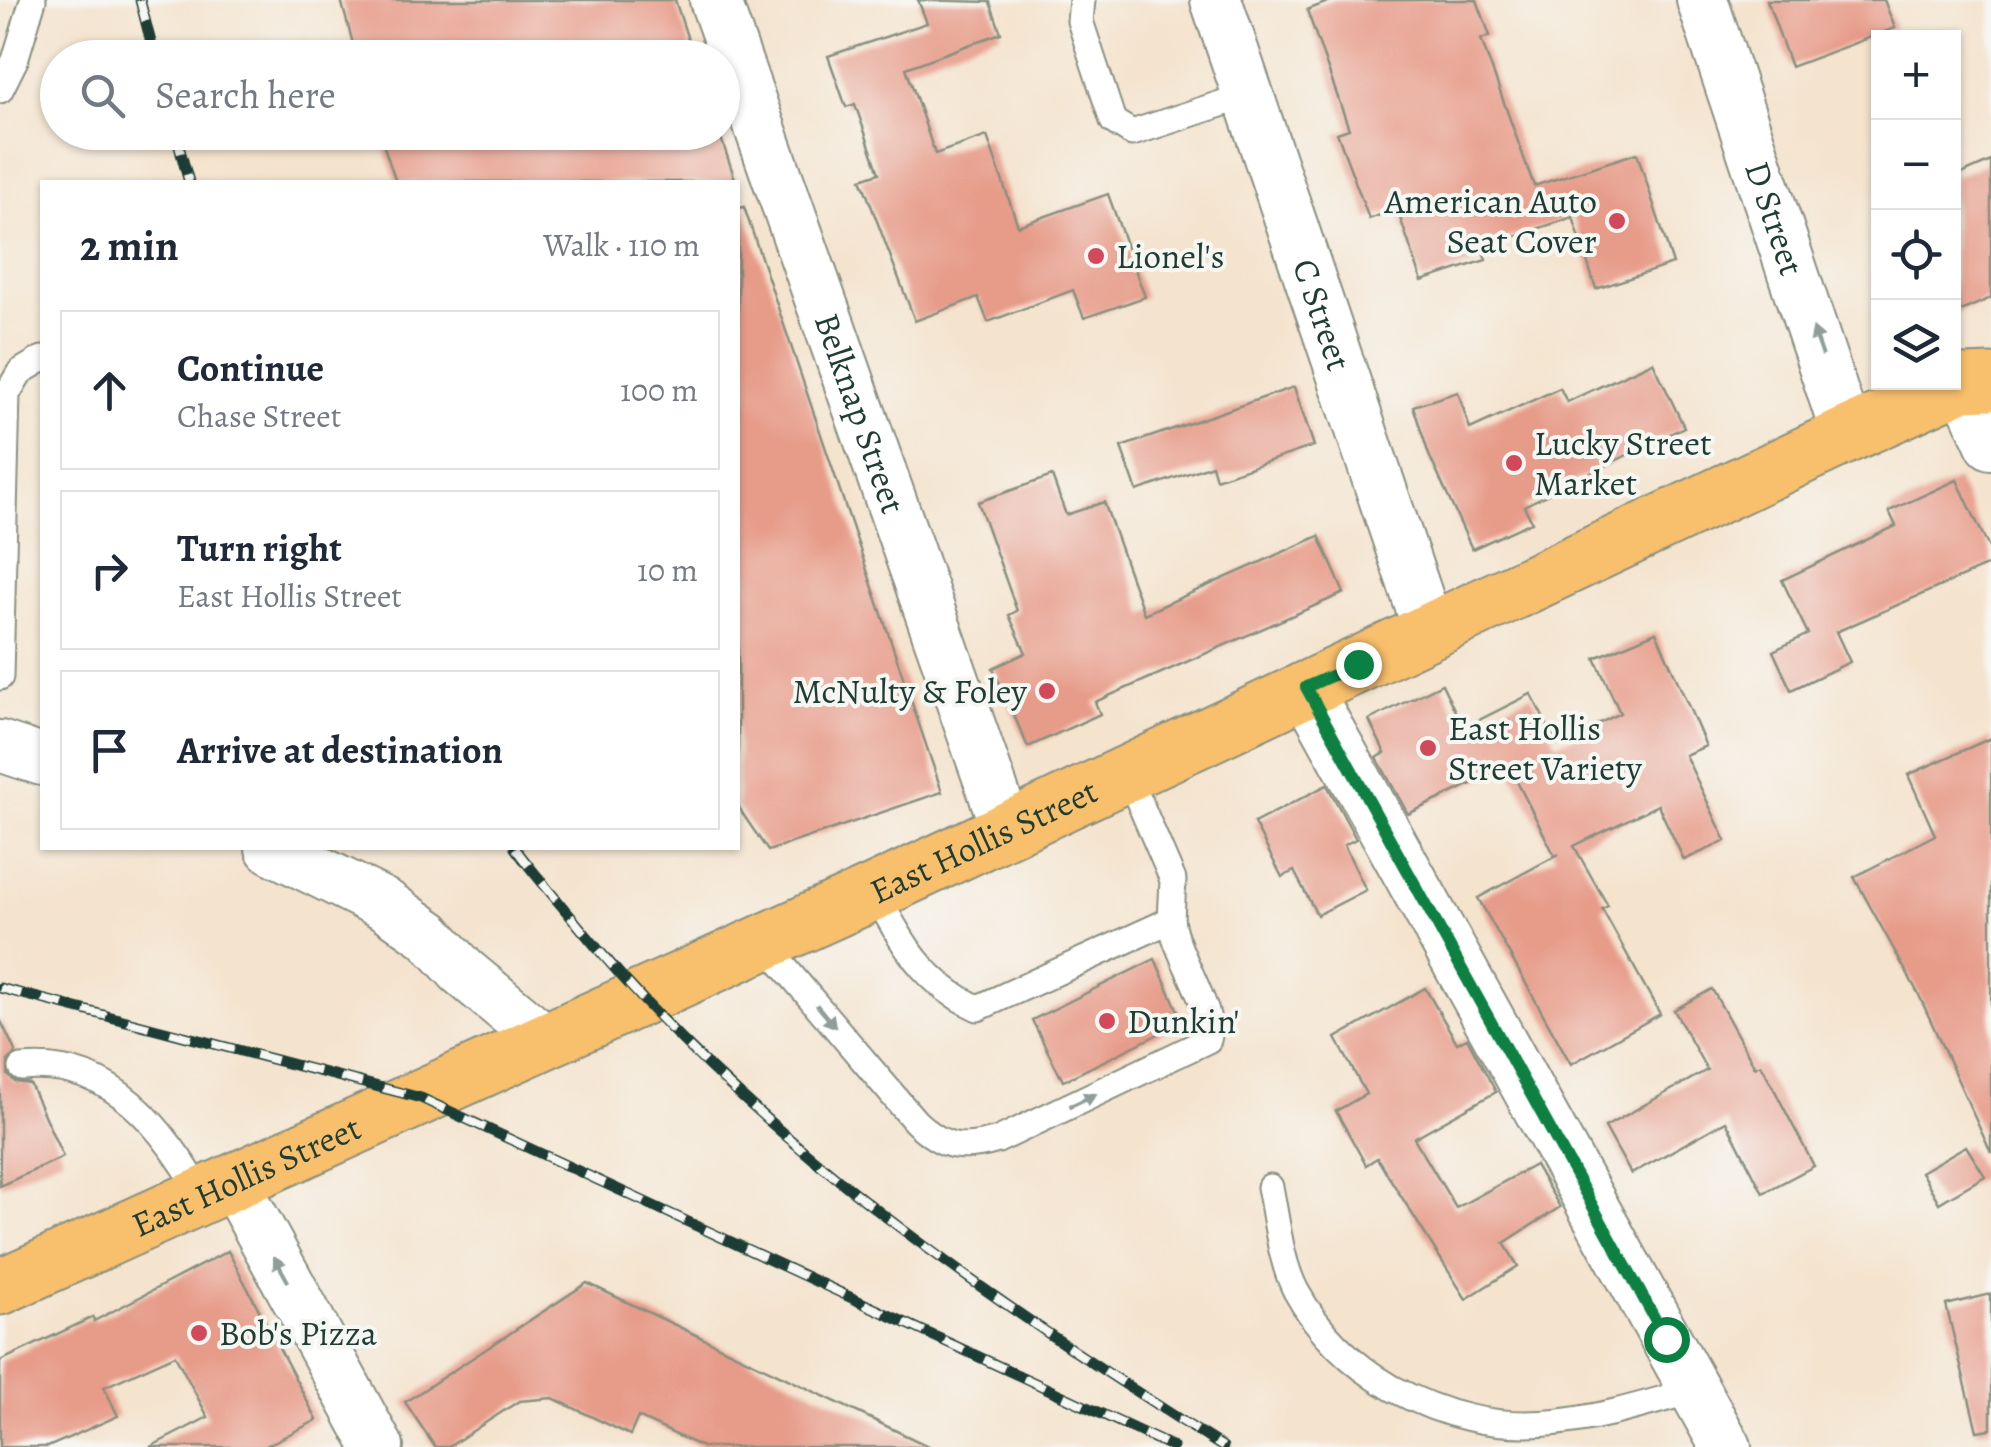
<!DOCTYPE html>
<html lang="en">
<head>
<meta charset="utf-8">
<style>
	body { margin:0; font-family:Alegreya,serif; background:#f6f6f7; color:#1f2937 }
	.controls { position:absolute; right:30px; top:30px; display:grid; overflow:hidden; border-radius:0px; box-shadow:0 2px 8px #0004 }
	.controls button { width:90px; height:90px; display:grid; place-items:center; padding:0; border:0; border-bottom:2px solid #e0e1e3; background:#fff; color:#1f2937; font:50px sans-serif }
	.stop { position:absolute; width:30px; height:30px; margin:-22px; border:8px solid #0b8043; border-radius:50%; background:#fff }
	.stop.end { background:#0b8043; border-color:#fff; box-shadow:0 2px 10px #0008 }
	.list { margin:0; padding:0; list-style:none }
	h2 { display:flex; justify-content:space-between; align-items:center; height:130px; margin:0; padding:0 40px; font-size:42px }
	h2 small { font-size:32px; font-weight:400; color:#747a83 }
	.list li { display:grid; grid-template-columns:65px 1fr auto; gap:30px; align-items:center; box-sizing:border-box; height:160px; margin:0 20px 20px; padding:0 20px; border:2px solid #e0e1e3; border-radius:0px }
	.list b { display:block; font-size:38px; white-space:nowrap }
	.list p { margin:0; font-size:32px; white-space:nowrap; color:#747a83 }
	.list em { font-size:32px; font-style:normal; color:#747a83 }
	.icon { flex:none; width:55px; height:55px; fill:none; stroke:currentColor; stroke-width:2; stroke-linecap:round; stroke-linejoin:round }
	.map { position:relative; flex:none; width:1991px; height:1447px; overflow:hidden }
	.search { position:absolute; background:#fff; box-shadow:0 2px 8px #0004; left:40px; top:40px; width:700px; height:110px; display:flex; align-items:center; gap:25px; box-sizing:border-box; padding:0 35px; border-radius:55px; color:#747a83; font-size:38px }
	.panel { position:absolute; background:#fff; box-shadow:0 2px 8px #0004; left:40px; top:180px; width:700px; height:670px; border-radius:0px }
	.map>svg:first-child { display:block }
	.building { fill:#e79b89 }
	.lines { fill:none; stroke-linecap:round; stroke-linejoin:round }
	.service-casing { stroke:#8a9080; stroke-width:29 }
	.minor-casing { stroke:#8a9080; stroke-width:54 }
	.primary-casing { stroke:#8a9080; stroke-width:59 }
	.service { stroke:#fff; stroke-width:25 }
	.minor { stroke:#fff; stroke-width:50 }
	.primary { stroke:#f8bf6c; stroke-width:55 }
	.rail-casing { stroke:#1f3d34; stroke-width:11 }
	.rail { stroke:#f6f6f2; stroke-width:8; stroke-dasharray:22; stroke-linecap:butt }
	.oneway { fill:#8f9e9a }
	.route { stroke:#0b8043; stroke-width:12 }
	.poi-dot { fill:#d1495b; stroke:#f6f6f2; stroke-width:4 }
	.labels { text-anchor:middle; stroke-width:8; stroke-linejoin:round; paint-order:stroke }
	.poi-label { font-size:35px; fill:#1f3d34; stroke:#f6f6f2; text-anchor:start }
	.street-label { font-size:35px; fill:#1f3d34; stroke:#f6f6f2 }
</style>
</head>
<body>
<div class="map">
<svg width="1991" height="1447" viewBox="0 0 1991 1447">
	<rect width="100%" height="100%" fill="#f6f6f2"/>
	<filter id="ink" filterUnits="userSpaceOnUse"><feTurbulence type="fractalNoise" baseFrequency=".01" numOctaves="2"/><feDisplacementMap in="SourceGraphic" scale="20" xChannelSelector="R" yChannelSelector="G"/><feConvolveMatrix kernelMatrix="1 2 1 2 8 2 1 2 1" color-interpolation-filters="sRGB"/></filter>
	<filter id="wash" filterUnits="userSpaceOnUse"><feTurbulence type="fractalNoise" baseFrequency=".0048" numOctaves="4" result="noise"/><feDisplacementMap in="SourceGraphic" scale="40" xChannelSelector="R" yChannelSelector="G"/><feGaussianBlur stdDeviation="2.25" result="paint"/><feColorMatrix in="noise" values="0 0 0 0 0 0 0 0 0 0 0 0 0 0 0 0 0 1.4 0 .05"/><feComposite in="paint" operator="in"/></filter>
	<g filter="url(#wash)">
		<rect width="100%" height="100%" fill="#f4e3cd"/>
		<g id="blocks">
			<g class="building">
				<polygon points="341,0 675,0 694,58 357,58"/>
				<polygon points="918,0 990,2 1001,33 906,68 935,154 987,136 1018,226 1108,194 1145,297 1084,318 1073,290 988,322 978,297 915,321 861,179 879,173 855,104 846,107 828,56 927,23"/>
				<polygon points="1333,0 1477,0 1490,36 1481,39 1534,186 1637,153 1673,264 1596,289 1573,217 1482,247 1486,260 1422,281 1397,209 1369,219 1337,133 1349,129 1307,10"/>
				<polygon points="1767,0 1884,0 1895,28 1791,67"/>
				<polygon points="379,132 719,132 736,182 396,182"/>
				<polygon points="1991,161 1991,298 1954,314 1954,177"/>
				<polygon points="744,207 942,792 768,851 738,807 738,208"/>
				<polygon points="1653,362 1684,427 1524,506 1532,522 1472,549 1429,455 1413,406 1458,392 1470,429 1560,388 1567,402"/>
				<polygon points="1294,387 1314,446 1216,479 1212,465 1137,491 1121,447"/>
				<polygon points="1052,476 1066,515 1104,502 1144,614 1319,536 1344,593 1095,702 1100,714 1028,747 993,668 1026,653 1009,615 1017,611 978,502"/>
				<polygon points="1957,480 1991,552 1991,564 1836,632 1850,662 1791,690 1773,651 1808,634 1782,580 1896,526 1889,511"/>
				<polygon points="1656,632 1706,746 1685,755 1726,841 1684,860 1658,805 1574,846 1608,906 1602,909 1660,1014 1571,1064 1478,898 1559,854 1555,856 1509,766 1408,814 1377,758 1385,753 1369,720 1442,684 1463,728 1531,694 1557,744 1620,713 1595,658"/>
				<polygon points="1991,738 1991,1153 1919,995 1854,877 1935,835 1908,775"/>
				<polygon points="1327,785 1356,839 1344,845 1366,890 1317,915 1294,871 1282,877 1254,823"/>
				<polygon points="1155,959 1183,1022 1063,1081 1032,1020"/>
				<polygon points="1425,988 1457,1043 1467,1038 1496,1092 1414,1138 1456,1208 1535,1165 1560,1207 1504,1243 1518,1266 1466,1299 1377,1158 1366,1165 1336,1111 1366,1094 1336,1038"/>
				<polygon points="1712,989 1755,1067 1761,1064 1814,1166 1763,1193 1726,1121 1631,1174 1605,1127 1707,1070 1674,1010"/>
				<polygon points="0,1019 16,1053 8,1061 8,1075 15,1082 30,1084 63,1157 0,1186"/>
				<polygon points="1966,1146 1985,1176 1939,1203 1921,1172"/>
				<polygon points="228,1251 317,1420 264,1447 150,1447 208,1417 175,1355 104,1387 118,1416 48,1447 0,1447 0,1361 93,1317 94,1321"/>
				<polygon points="587,1283 930,1447 702,1447 638,1417 630,1435 553,1398 519,1401 448,1447 435,1447 405,1402"/>
				<polygon points="1991,1294 1991,1429 1977,1431 1946,1305"/>
			</g>
		</g>
	</g>
	<g filter="url(#ink)">
		<use href="#blocks" fill-opacity="0" stroke="#8a9080" stroke-width="2.5"/>
		<g class="lines">
			<defs>
				<g id="service">
					<polyline points="1082,0 1080,21 1113,121 1132,133 1248,95"/>
					<polyline points="0,90 15,60 33,0"/>
					<polyline points="0,677 7,394 20,372 42,359"/>
					<path d="M875 892C901 942 924 984 978 1008L1171 920 1173 880 1126 771"/>
					<path d="M763 942 915 1121C943 1148 961 1151 998 1140L1208 1040C1217 1012 1176 957 1171 920"/>
					<path d="M22 1068C114 1059 162 1129 204 1197"/>
					<path d="M1270 1187C1277 1220 1280 1260 1296 1291 1319 1333 1351 1364 1392 1388 1501 1447 1582 1423 1695 1390"/>
				</g>
				<g id="minor">
					<path id="s1" d="M715 0 1006 828"/>
					<path id="s2" d="M1216 0 1429 631"/>
					<path id="s3" d="M1702 0 1847 435"/>
					<polyline points="1963,383 1991,444"/>
					<polyline points="1305,687 1726,1447"/>
					<polyline points="0,746 42,760"/>
					<polyline points="271,848 386,905 429,935 462,971 546,1041"/>
					<polyline points="234,1183 378,1447"/>
				</g>
				<g id="primary">
					<path id="s4" d="M0 1287 875 892 1847 435 1963 383 1991 382"/>
				</g>
			</defs>
			<use href="#service" class="service-casing"/>
			<use href="#minor" class="minor-casing"/>
			<use href="#primary" class="primary-casing"/>
			<use href="#service" class="service"/>
			<use href="#minor" class="minor"/>
			<use href="#primary" class="primary"/>
			<defs>
				<g id="rail">
					<polyline points="140,0 155,58"/>
					<polyline points="175,132 189,182"/>
					<path d="M515 848C534 874 556 899 577 924 754 1141 988 1298 1223 1447"/>
					<polyline points="0,988 421,1098 1173,1447"/>
				</g>
			</defs>
			<use href="#rail" class="rail-casing"/>
			<use href="#rail" class="rail"/>
		</g>
		<defs><path id="oneway-solid" d="M-6-.8H1V-3.2L6.5 0L1 3.2V.8H-6Z" transform="scale(2.5)"/></defs>
		<g class="oneway">
			<use href="#oneway-solid" transform="translate(1818 342) rotate(-109)"/>
			<use href="#oneway-solid" transform="translate(826 1016) rotate(50)"/>
			<use href="#oneway-solid" transform="translate(1083 1100) rotate(-25)"/>
			<use href="#oneway-solid" transform="translate(281 1269) rotate(-119)"/>
		</g>
	</g>
	<g class="lines" filter="url(#ink)">
		<polyline class="route" points="1358,664 1306,687 1666,1339"/>
	</g>
	<g class="poi-dot">
		<circle cx="1617" cy="221" r="10"/>
		<circle cx="1096" cy="256" r="10"/>
		<circle cx="1514" cy="463" r="10"/>
		<circle cx="1047" cy="691" r="10"/>
		<circle cx="1428" cy="748" r="10"/>
		<circle cx="1107" cy="1021" r="10"/>
		<circle cx="199" cy="1333" r="10"/>
	</g>
	<g class="labels">
		<g class="poi-label">
			<text x="1597" y="213" text-anchor="end">American Auto<tspan x="1597" dy="40">Seat Cover</tspan></text>
			<text x="1116" y="268">Lionel's</text>
			<text x="1534" y="455">Lucky Street<tspan x="1534" dy="40">Market</tspan></text>
			<text x="1027" y="703" text-anchor="end">McNulty &amp; Foley</text>
			<text x="1448" y="740">East Hollis<tspan x="1448" dy="40">Street Variety</tspan></text>
			<text x="1127" y="1033">Dunkin'</text>
			<text x="219" y="1345">Bob's Pizza</text>
		</g>
		<g class="street-label">
			<text dy="12" stroke="none"><textPath href="#s3" startOffset="230">D Street</textPath></text>
			<text dy="12" stroke="none"><textPath href="#s2" startOffset="332">C Street</textPath></text>
			<text dy="12" stroke="none"><textPath href="#s1" startOffset="438">Belknap Street</textPath></text>
			<text dy="12" stroke="none"><textPath href="#s4" startOffset="1080">East Hollis Street</textPath></text>
			<text dy="12" stroke="none"><textPath href="#s4" startOffset="270">East Hollis Street</textPath></text>
		</g>
	</g>
</svg>
<div class="controls">
<button>+</button>
<button>−</button>
<button><svg class="icon" aria-label="locate" viewBox="0 0 24 24"><circle cx="12" cy="12" r="6"/><path d="M12 2v4M12 18v4M2 12h4M18 12h4"/></svg></button>
<button><svg class="icon" aria-label="layers" viewBox="0 0 24 24"><path d="M12 4l9 5-9 5-9-5zM3 14l9 5 9-5"/></svg></button>
</div>
<div class="stop" style="left:1666px;top:1339px"></div>
<div class="stop end" style="left:1358px;top:664px"></div>
<div class="search"><svg class="icon" aria-label="search" viewBox="0 0 24 24"><circle cx="10" cy="10" r="6"/><path d="M15 15l6 6"/></svg>Search here</div>
<section class="panel">
<h2>2 min<small>Walk · 110 m</small></h2>
<ul class="list">
<li><svg class="icon" aria-label="ahead" viewBox="0 0 24 24"><path d="M12 20V5M6 11l6-6 6 6"/></svg><div><b>Continue</b><p>Chase Street</p></div><em>100 m</em></li>
<li><svg class="icon" aria-label="right" viewBox="0 0 24 24"><path d="M7 20v-9h11M14 6l5 5-5 5"/></svg><div><b>Turn right</b><p>East Hollis Street</p></div><em>10 m</em></li>
<li><svg class="icon" aria-label="arrive" viewBox="0 0 24 24"><path d="M6 21V4h12l-3 4 3 4H6"/></svg><div><b>Arrive at destination</b></div></li>
</ul>
</section>
</div>
</body>
</html>
